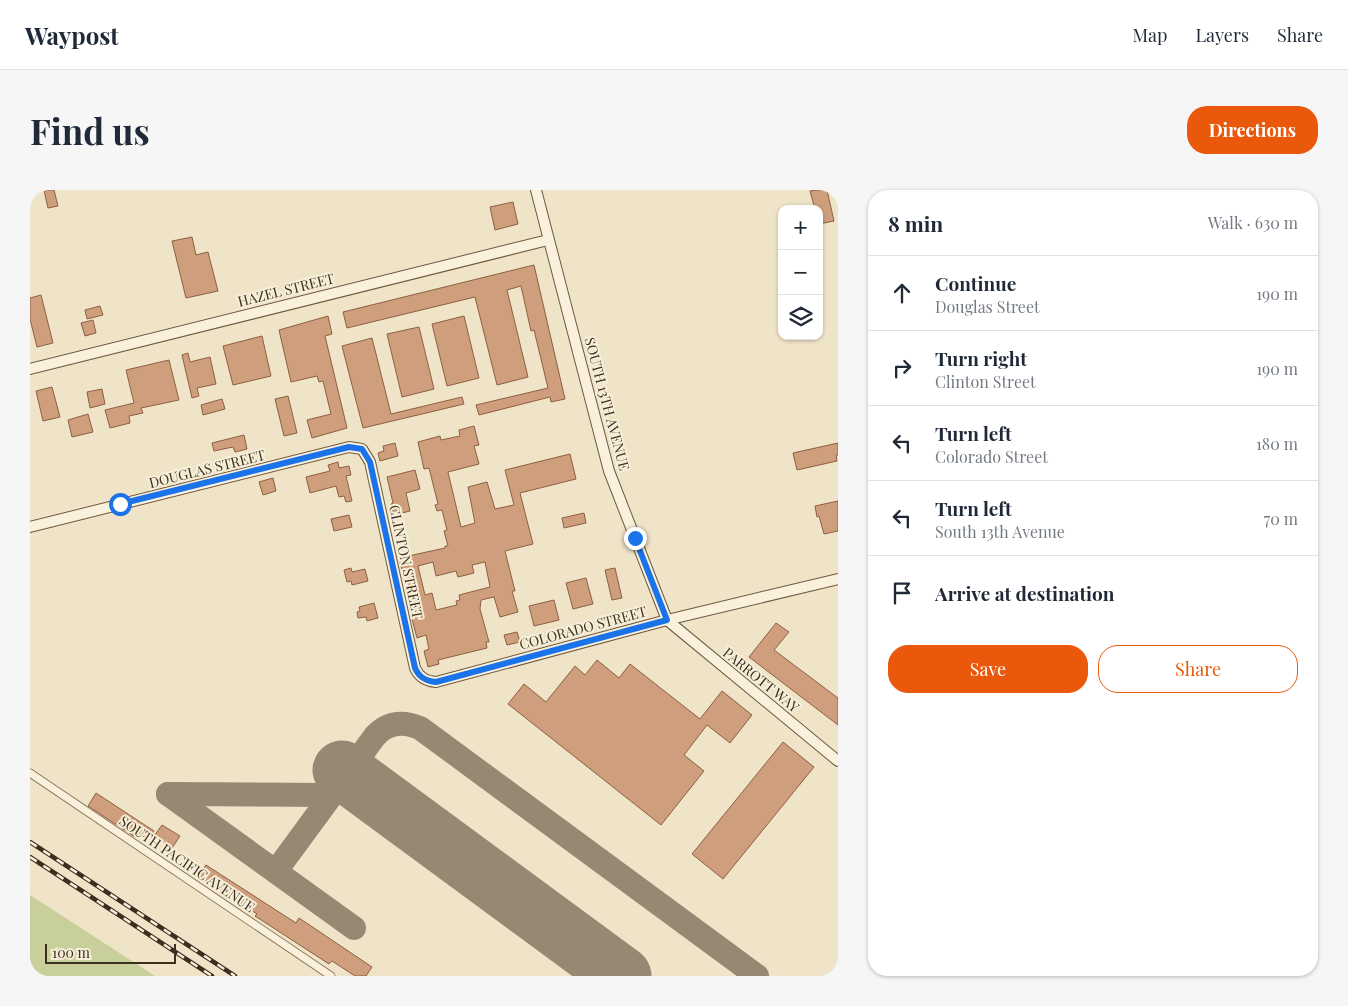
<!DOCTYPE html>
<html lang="en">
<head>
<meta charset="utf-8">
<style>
	body { margin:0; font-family:"Playfair Display",serif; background:#f6f6f7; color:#1f2937 }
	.controls { position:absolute; right:15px; top:15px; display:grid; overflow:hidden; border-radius:10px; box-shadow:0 1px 4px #0004 }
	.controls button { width:45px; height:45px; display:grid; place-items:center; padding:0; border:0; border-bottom:1px solid #e0e1e3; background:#fff; color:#1f2937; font:25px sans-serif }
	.scale { position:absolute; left:15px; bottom:12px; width:131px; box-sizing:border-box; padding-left:5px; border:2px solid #3d2e20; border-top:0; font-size:14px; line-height:18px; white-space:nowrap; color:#3d2e20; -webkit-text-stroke:4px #f7eed8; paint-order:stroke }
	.stop { position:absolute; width:15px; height:15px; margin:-11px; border:4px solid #1a73e8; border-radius:50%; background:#fff }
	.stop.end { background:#1a73e8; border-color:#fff; box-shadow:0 1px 5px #0008 }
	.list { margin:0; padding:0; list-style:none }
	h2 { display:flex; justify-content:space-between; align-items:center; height:65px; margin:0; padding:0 20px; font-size:21px }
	h2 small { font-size:16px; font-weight:400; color:#747a83 }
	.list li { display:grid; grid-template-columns:32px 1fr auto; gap:15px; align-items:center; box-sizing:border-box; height:75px; padding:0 20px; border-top:1px solid #e0e1e3 }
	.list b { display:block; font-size:19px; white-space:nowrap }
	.list p { margin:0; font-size:16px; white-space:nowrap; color:#747a83 }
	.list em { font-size:16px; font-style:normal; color:#747a83 }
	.actions { display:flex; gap:10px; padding:15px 20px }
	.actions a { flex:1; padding:11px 0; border:1px solid #ea580c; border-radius:20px; text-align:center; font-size:18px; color:#ea580c }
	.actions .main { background:#ea580c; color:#fff }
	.icon { flex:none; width:28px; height:28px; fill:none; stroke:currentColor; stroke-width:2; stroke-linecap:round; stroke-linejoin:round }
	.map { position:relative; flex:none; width:808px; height:786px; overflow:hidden; border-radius:20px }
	header { display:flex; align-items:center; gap:30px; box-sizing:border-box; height:70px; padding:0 25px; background:#fff; border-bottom:1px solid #e0e1e3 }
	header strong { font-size:24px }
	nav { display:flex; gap:28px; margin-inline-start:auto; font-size:18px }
	.intro { display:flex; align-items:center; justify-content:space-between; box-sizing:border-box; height:120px; padding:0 30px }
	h1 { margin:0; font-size:35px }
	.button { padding:12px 22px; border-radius:20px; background:#ea580c; color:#fff; font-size:18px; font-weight:700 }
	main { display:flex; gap:30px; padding:0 30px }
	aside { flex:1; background:#fff; border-radius:20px; box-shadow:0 1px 4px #0004 }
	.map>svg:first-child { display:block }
	.green { fill:#c9cf9b }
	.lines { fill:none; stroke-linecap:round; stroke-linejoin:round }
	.taxiway { stroke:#968974; stroke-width:24 }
	.runway { stroke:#968974; stroke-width:59 }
	.building { fill:#cf9f7d; stroke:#8d5f41; fill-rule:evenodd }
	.street-casing { stroke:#8d765c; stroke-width:9 }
	.secondary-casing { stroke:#6f573f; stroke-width:12 }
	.street { stroke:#faf1dc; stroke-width:7 }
	.secondary { stroke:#faf1dc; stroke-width:10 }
	.rail-casing { stroke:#3d2e20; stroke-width:4.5 }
	.rail { stroke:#f7eed8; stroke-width:2.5; stroke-dasharray:8; stroke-linecap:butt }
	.route { stroke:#1a73e8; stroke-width:6 }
	.labels { text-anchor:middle; stroke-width:4; stroke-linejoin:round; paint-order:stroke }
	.street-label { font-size:14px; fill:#3d2e20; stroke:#f7eed8 }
</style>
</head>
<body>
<header>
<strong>Waypost</strong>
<nav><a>Map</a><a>Layers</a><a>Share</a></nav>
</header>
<div class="intro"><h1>Find us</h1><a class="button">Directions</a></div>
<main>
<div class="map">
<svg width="808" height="786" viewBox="0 0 808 786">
	<rect width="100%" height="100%" fill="#f0e4c8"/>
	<polygon class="green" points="0,705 125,786 0,786"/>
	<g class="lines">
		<g class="taxiway">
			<polyline points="138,604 324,738"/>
			<polyline points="138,604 301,605"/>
			<path d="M246 681 345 546C358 532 373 531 390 538L727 786"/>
		</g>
		<polyline class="runway" points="312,580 592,786"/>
	</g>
	<g class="building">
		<polygon points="14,0 24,0 28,16 18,18"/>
		<polygon points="786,0 797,0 804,31 789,34 789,19 785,19 780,1"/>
		<polygon points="483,12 488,34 465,40 460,17"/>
		<polygon points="162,47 166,65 178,62 188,101 156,108 142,51"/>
		<polygon points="504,75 535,209 521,212 520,207 449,225 446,215 518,198 504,140 501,141 491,96 477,100 498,187 467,195 445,107 317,138 313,122"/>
		<polygon points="11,105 23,153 7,157 0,129 0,108"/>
		<polygon points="70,116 73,125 57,129 55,120"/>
		<polygon points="298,126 302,144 295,146 317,238 282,248 277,230 301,224 293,191 289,192 287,186 261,192 249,140"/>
		<polygon points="434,126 449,188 417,196 402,134"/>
		<polygon points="63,130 66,143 55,146 51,133"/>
		<polygon points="389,137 404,199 372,207 357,144"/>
		<polygon points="232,146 241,186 203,195 193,156"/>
		<polygon points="342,148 361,224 432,207 434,214 333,238 312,156"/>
		<polygon points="158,163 160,172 180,167 186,194 167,198 169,206 162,208 152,165"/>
		<polygon points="139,170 149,210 111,218 113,223 99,226 100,233 80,238 75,220 104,213 96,180"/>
		<polygon points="22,197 30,227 13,231 6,201"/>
		<polygon points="72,199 75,214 60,218 57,202"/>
		<polygon points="258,206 267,243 254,246 245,209"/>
		<polygon points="192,209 195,219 173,225 171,215"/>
		<polygon points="58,224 63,242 42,247 38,230"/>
		<path d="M444 236 449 255 444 256 449 274 418 282 431 337 445 333 438 297 457 292 465 319 484 315 475 280 540 264 546 289 490 303 503 354 475 361 485 401H482L488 422 470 427 464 407 451 410 450 419 459 452H456L457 458 408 470 409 474 398 477 394 461 399 459 396 445 387 448 381 425 386 423 381 399 377 400 369 368 415 358V356H418L414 341 417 340 412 320 407 321 405 315 408 314 399 278 394 279 388 252 410 246 411 250 430 246 429 240ZM403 372 406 386 426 381 428 387 444 383 442 375 455 372 460 397 429 405 430 410 426 411 427 415 406 420 402 403 395 405 388 376Z"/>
		<polygon points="214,245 217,259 205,262 203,257 184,261 182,253"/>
		<polygon points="365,253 368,266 350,271 348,263 354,261 353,256"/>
		<polygon points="808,253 808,265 806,265 807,271 767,280 763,263"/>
		<polygon points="308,272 309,278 319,276 321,285 316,286 322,311 316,312 314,306 309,307 306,296 280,303 276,287 300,281 298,275"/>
		<polygon points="385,280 390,299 376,303 380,321 364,325 361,314 363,313 357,287"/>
		<polygon points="243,288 246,301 233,305 229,292"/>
		<polygon points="808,311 808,341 794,344 789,326 787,327 785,316"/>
		<polygon points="554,323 556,333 534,338 532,328"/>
		<polygon points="319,325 322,337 304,341 301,329"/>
		<polygon points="321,378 322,382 335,379 338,391 322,395 321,391 317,392 314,380"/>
		<polygon points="585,378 592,408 582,410 575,380"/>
		<polygon points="556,388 563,414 543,419 536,393"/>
		<polygon points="524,410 529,430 504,436 499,416"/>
		<polygon points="344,413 348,428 337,431 336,427 328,428 327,422 330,421 329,417"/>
		<polygon points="746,433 759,442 744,460 808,508 808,535 719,467"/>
		<polygon points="487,442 490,452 477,455 474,445"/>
		<polygon points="567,470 589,488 600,474 670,529 692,501 722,525 700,553 677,535 654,565 674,581 631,635 478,514 494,494 516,512 545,476 555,485"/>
		<polygon points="753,552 784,577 693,689 662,664"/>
		<polygon points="66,603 124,641 118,649 108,643 105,647 58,616"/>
		<polygon points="132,635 150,646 142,658 124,646"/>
		<polygon points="176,675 266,733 269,728 342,777 336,786 325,786 302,771 299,774 225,726 227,724 169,686"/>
	</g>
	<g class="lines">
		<defs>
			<polyline id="street" points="0,583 301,786"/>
			<g id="secondary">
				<polyline points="506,0 579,281 637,430 808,571"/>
				<polyline points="0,179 518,50"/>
				<path d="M0 337 319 257 332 259 340 272 385 478C389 487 395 491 406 492L637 430 808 389"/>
			</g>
		</defs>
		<use href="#street" class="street-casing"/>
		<use href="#secondary" class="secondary-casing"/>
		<use href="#street" class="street"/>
		<use href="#secondary" class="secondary"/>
		<defs>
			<g id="rail">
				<polyline points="0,652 205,786"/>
				<polyline points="0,667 182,786"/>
			</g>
		</defs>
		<use href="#rail" class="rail-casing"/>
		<use href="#rail" class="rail"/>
	</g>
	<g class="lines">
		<path class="route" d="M90 314 319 257 332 259 340 272 385 478C389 487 395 491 406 492L637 430 605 348"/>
	</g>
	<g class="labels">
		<g class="street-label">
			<text transform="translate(256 100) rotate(-14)" y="5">HAZEL STREET</text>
			<text transform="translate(577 214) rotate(75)" y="5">SOUTH 13TH AVENUE</text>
			<text transform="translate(177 279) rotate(-14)" y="5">DOUGLAS STREET</text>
			<text transform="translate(376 372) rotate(78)" y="5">CLINTON STREET</text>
			<text transform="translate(553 438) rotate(-15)" y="5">COLORADO STREET</text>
			<text transform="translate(731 490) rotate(39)" y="5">PARROTT WAY</text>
			<text transform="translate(157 674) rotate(34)" y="5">SOUTH PACIFIC AVENUE</text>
		</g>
	</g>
</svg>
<div class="controls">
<button>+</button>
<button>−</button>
<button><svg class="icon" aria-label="layers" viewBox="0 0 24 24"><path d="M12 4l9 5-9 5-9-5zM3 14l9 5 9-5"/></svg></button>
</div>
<div class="scale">100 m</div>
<div class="stop" style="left:90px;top:314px"></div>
<div class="stop end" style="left:605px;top:348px"></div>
</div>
<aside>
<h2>8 min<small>Walk · 630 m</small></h2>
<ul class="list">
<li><svg class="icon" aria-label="ahead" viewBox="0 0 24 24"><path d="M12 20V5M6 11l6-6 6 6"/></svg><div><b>Continue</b><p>Douglas Street</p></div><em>190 m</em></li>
<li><svg class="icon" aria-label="right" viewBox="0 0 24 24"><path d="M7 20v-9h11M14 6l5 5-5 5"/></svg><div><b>Turn right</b><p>Clinton Street</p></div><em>190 m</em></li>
<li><svg class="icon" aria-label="left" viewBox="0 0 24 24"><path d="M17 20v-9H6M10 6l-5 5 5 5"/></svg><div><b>Turn left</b><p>Colorado Street</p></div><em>180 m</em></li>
<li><svg class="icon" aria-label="left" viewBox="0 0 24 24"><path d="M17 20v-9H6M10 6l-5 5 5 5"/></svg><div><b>Turn left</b><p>South 13th Avenue</p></div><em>70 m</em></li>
<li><svg class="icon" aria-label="arrive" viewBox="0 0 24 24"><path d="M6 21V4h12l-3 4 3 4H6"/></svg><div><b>Arrive at destination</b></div></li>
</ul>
<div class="actions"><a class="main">Save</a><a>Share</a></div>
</aside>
</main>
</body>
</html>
